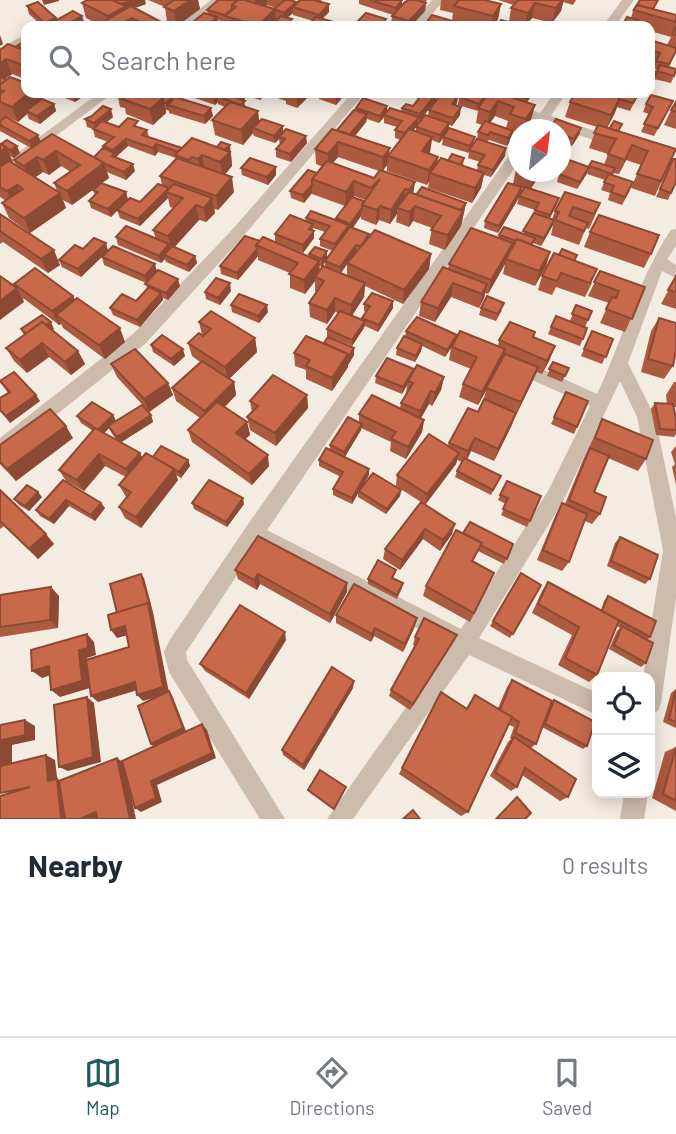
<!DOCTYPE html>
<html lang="en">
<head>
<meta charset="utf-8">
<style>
	body { margin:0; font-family:Barlow,sans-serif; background:#f2f2f3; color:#1f2937 }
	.controls { position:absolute; right:21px; bottom:21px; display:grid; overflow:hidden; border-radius:14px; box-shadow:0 4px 18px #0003 }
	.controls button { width:63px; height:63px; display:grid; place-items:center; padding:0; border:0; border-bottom:2px solid #e0e1e3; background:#fff; color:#1f2937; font:35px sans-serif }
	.compass { position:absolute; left:508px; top:119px; width:63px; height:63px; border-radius:50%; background:#fff; box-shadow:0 4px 18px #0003; rotate:28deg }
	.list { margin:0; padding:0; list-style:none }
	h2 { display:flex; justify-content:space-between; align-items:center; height:91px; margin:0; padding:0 28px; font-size:30px }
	h2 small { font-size:23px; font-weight:400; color:#747a83 }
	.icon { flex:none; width:38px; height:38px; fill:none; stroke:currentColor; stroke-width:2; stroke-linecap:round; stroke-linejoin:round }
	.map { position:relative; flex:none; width:676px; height:819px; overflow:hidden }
	.search { position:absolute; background:#fff; box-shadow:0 4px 18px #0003; left:21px; right:21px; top:21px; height:77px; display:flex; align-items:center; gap:18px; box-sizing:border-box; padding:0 24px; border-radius:14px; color:#747a83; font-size:26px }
	.sheet { height:217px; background:#fff }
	nav { display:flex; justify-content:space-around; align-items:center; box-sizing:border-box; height:98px; border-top:2px solid #e0e1e3; background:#fff; font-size:19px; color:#747a83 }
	nav a { display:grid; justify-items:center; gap:4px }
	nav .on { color:#1f5a5e }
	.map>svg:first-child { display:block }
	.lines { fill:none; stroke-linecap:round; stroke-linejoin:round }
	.minor { fill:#cdbbac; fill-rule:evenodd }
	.wall { fill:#ac5a40; fill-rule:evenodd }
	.shaded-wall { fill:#8c4a34 }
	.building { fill:#c8694b; stroke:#8c4a34; stroke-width:2 }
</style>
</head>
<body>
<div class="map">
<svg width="676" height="819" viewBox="0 0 676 819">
	<rect width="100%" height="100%" fill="#f4ebe1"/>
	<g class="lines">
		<g class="minor">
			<polygon points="211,0 224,0 191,26 178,26"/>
			<polygon points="432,0 444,0 422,26 410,26"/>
			<polygon points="622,0 634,0 615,26 603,26"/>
			<polygon points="26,34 26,43 0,57 0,48"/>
			<polygon points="99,93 113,93 0,178 0,166"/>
			<polygon points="352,93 365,93 240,240 146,343 6,455 0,457 0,438 134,333 230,232"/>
			<polygon points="450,93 471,93 490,100 484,104 451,96"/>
			<polygon points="554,93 566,93 551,116 618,139 618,145 608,145 546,124 542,130 529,130 535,120 505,107 511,103 540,113"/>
			<path d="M518 149V163L267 530 461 629 548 491 590 406 508 369 506 364 508 359H520L597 394C623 340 637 280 671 230L676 229V246L667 259 676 265V278L662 271 628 363 655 417 676 518V598L661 703 658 711 650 714V677H643L663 550 637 417 620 381 562 503 479 638 597 693V715L469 655 353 819H327L450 645 257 545 186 652 187 660 285 819H260L169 672 164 652 169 641 246 527 513 150Z"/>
			<polygon points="624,793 648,793 644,819 620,819"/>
		</g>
	</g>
	<g class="wall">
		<polygon points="148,0 198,0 200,9 177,26 167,22 165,7"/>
		<path d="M245 0H291L296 2 297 4 300 0H322L320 2 329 12 322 19 313 21 293 15V13L287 18 292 26H188L208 14 207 10 236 1ZM267 5 276 8 274 9 265 6ZM218 20 226 23 227 25 218 24Z"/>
		<polygon points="359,0 401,0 402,5 406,2 406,0 427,0 425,3 426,3 425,11 411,26 398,26 391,24 392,16 393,15 359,4"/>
		<polygon points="441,0 484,0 501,4 498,19 494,26 471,26 456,22 456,26 419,26 452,21 453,13 440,10"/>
		<polygon points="498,0 576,0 573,5 563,2 561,11 552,23 532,18 526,26 509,22 511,8 514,5"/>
		<polygon points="82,3 146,4 134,8 164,26 96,26 99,25 86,18"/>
		<polygon points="27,6 56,21 85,24 80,26 42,26 29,14"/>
		<polygon points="655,9 676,15 676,52 669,67 676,71 671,83 654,79 650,87 650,69 657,72 658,70 653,68 656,60 650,59 650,40 667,45 671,37 650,31 650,26 622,26 631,18 633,11"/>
		<path d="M26 40V93H50L42 99 54 104 56 111 40 124 29 119 27 114 18 122 7 117 41 142 94 157 104 148 103 146 108 142 95 137 93 129 87 127 85 119 113 117 107 122 119 127 140 128 147 130 149 137 182 148 231 153 232 166 225 174 234 192 218 210 214 209 215 213 206 222 199 220 174 247 195 256 197 263 189 272 166 262 165 259 161 263 118 245 116 237 156 239 153 230 173 208 170 207 168 198 140 226 120 218 117 210 111 217 91 208 89 201 95 195 93 190 98 186 72 205 63 200 66 208 30 233 9 218 2 203 6 201 0 197V144L20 153 14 158 10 156 12 163 16 165 14 160 31 148 0 131V50L18 48 17 46ZM12 74 25 79 23 81 24 83 5 79ZM128 146 155 156 158 152 176 158 160 176 162 185 140 202 128 200 126 192 102 183 109 178 107 172 126 180 135 171 116 157ZM61 166 71 172 54 183 57 191 35 177 43 172 49 175Z"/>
		<polygon points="52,93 84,93 85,95 75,102"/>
		<polygon points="117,93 158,93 173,100 213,116 205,124 169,113 169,110 166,110 166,113 153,125 126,114 125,108 120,107"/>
		<polygon points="172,93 244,93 245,99 243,100 246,107 259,121 283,126 283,132 307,143 291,162 276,157 276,149 280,145 279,139 275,143 254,136 253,133 243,145 215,135 212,120 225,107 218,104 218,102 215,105 186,95 186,93 183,96"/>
		<polygon points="250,93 308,93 308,97 297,108 286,104 286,101 266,94 260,100 251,97"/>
		<polygon points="319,93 346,93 336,105 319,99"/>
		<polygon points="379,93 391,93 389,96"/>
		<path d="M415 93H440L436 97V100L418 122 413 131H416V127L428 116 429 110 458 96 456 105 460 115 452 126 449 125V129L474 143 477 140 478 132 482 125 476 123 478 111 458 105 459 97H484L483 101 489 93H513L510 97 513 98 515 93H533L527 102 535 105 531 120 525 130H519V133L513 131 512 138 507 146 489 140 487 142 505 156 491 177 484 175 481 188 472 203 428 188 429 181 427 185 387 171V165L383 170 413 194 466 203 461 226 445 250 429 244 432 228 413 221 409 227 396 222 397 214 390 224 379 220 376 225 361 219V216L353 228 369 237 431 254 429 269 403 304 365 286 364 297 352 316 362 320 366 312 364 311V304L393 301V308L378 332 365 326 352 346 327 336V329L338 313 335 312 327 324 310 317 309 303 317 292 315 291V281L305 294 290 288V273L258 260V256L238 280 221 274 220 266 260 241 309 256V254L327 251V258L333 251 320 246V239L325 232 313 228 314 238 303 253 275 242V234L306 222V218L336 220V218L345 206 312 194V193L304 203 291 198 290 191 317 173 323 167 316 164 315 149 337 130 355 110 356 108 387 111H401L402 108 413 106 421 95ZM495 116 508 121 506 128 490 123ZM384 117V123L397 127 395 130V138L401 140 389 155 355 136 366 122 367 119 379 123ZM443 139 442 145 469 153 468 158 480 162 478 165 477 171 463 166 464 158 437 163 438 157 429 154 430 152 432 140 439 143ZM338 157 379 171 374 178 333 163ZM354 196 365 200 364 201 353 197ZM325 262V267L320 270 319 266 322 267ZM347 264V276L341 273Z"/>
		<polygon points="575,93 609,93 608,94 613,96 614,93 647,93 644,97 638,95 630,111 617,107 607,128 609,129 622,124 619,132 676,149 655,196 631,188 641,165 626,160 619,174 613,173 612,175 630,190 622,205 608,200 610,193 601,190 605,180 587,174 589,166 604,165 608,154 589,148 597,127 565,117 570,102"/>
		<polygon points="676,102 676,129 664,125 671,110"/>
		<polygon points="646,104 669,109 654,136 641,132 649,114 643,112"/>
		<polygon points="581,128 579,135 572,146 561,142 561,130"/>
		<polygon points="673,159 676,182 668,200 656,197"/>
		<polygon points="519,166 519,172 542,172 530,189 559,198 556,206 550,218 552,219 555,211 600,203 594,218 589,229 586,228 579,245 551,235 553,226 552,226 541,246 533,243 533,245 550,252 546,266 535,286 503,274 505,264 488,294 485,293 484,298 479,308 451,297 435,322 419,316 421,302 448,269 449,264 498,238 499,235 523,234 535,210 517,204 519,198 498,233 484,228 485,221 522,187 521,193 524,188 513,184 516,169"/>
		<polygon points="276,167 276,175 268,185 242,175 241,168"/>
		<polygon points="589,167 586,175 577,189 557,182 559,174"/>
		<polygon points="547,172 558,172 556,175"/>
		<polygon points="0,214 60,265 48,273 3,242 0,244"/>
		<polygon points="590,232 651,254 644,268 584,247"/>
		<polygon points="106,243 108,251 81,277 62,267 59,260 83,249"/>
		<polygon points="102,257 157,271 180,286 168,300 163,298 163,300 140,327 113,315 110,308 136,301 147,289 146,283 104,265"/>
		<polygon points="575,261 592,283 585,297 556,287 552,295 538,290 542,276"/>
		<polygon points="600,271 645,287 625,332 600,323 609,303 588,296"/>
		<polygon points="676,276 676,309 661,304"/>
		<polygon points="14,284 73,296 75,301 125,342 105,359 63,328 61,324 59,325 23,298 24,302"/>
		<polygon points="231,291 220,305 206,299 205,292"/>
		<polygon points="231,305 268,312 259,323 232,312"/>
		<polygon points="576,305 592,311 585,327 570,321"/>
		<polygon points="481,308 502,310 496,321 479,315"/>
		<polygon points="659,318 676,323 676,354 675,354 673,366 664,379 641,372 651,331"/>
		<polygon points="199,322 255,338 257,352 229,379 234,382 236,395 225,407 247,422 250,435 245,439 269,466 252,485 192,442 188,430 200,418 176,401 172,388 200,362 192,356 188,343 202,335"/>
		<polygon points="551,327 587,328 580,346 548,334"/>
		<polygon points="21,329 54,329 52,330 78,351 85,364 71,375 49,357 27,373 14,361 6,348 24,335"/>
		<polygon points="406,331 498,346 499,340 535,332 533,337 550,359 542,374 537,372 494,461 471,451 467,460 498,482 491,495 455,477 457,471 462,462 457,460 456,464 425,505 452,534 440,551 423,539 400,570 383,559 385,549 421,502 396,486 397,475 448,446 449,443 478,412 483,401 486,391 478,405 459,397 463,384 471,369 449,360 451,348 445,357 422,346 421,351 415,362 396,355 397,348 405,337"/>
		<polygon points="592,331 613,339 602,364 581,356"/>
		<polygon points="151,345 185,356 174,366 153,352"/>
		<polygon points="294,353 354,355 348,365 348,367 332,391 306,379 306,370 295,366"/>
		<polygon points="553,362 569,368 562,382 547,376"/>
		<polygon points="111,364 168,383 173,395 149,412 117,377"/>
		<polygon points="414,369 413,371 444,377 441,390 432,406 429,404 421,418 424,420 422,432 406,459 390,451 391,442 361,428 361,430 345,457 369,469 369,475 361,488 401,490 400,496 386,514 358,497 358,492 352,504 333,495 333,489 341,477 319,466 319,460 330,450 330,445 359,423 359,414 400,408 401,403 406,394 407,385 402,394 375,383 376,376"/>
		<polygon points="0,382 40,401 10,423 0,411 0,398 8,393"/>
		<polygon points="674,382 676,382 676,407 673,407 676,419 676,434 674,437 656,435 651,409 655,403 667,404 666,395"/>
		<polygon points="566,392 577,427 574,434 551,424"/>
		<polygon points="307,395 308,408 276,446 250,430 247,417 252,413 250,401"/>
		<path d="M113 415 116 421 151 415 153 422 121 442 140 453 142 458 153 457 188 460 190 466 181 478 176 475 178 480 141 528 125 518 119 507 126 497 119 485 126 477 105 466 84 491 66 481 59 470 93 431 81 423 77 416ZM109 428 111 432 117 441 104 433Z"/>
		<polygon points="602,419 646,459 638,471 608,458 594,492 600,514 592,524 585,521 569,562 562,571 537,560 556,514 562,503 565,504 583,460"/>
		<polygon points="73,438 16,481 0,464 0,445"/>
		<polygon points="676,446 676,485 672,467 675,464 671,452"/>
		<polygon points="63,480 105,508 95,521 69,506 54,524 40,516 36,510"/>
		<polygon points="507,481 541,496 527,527 501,515 506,504 498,500"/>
		<polygon points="0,490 54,544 38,559 4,526 0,529"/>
		<polygon points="42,497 29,511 19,505 14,499"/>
		<polygon points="192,503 244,504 227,527 194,509"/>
		<polygon points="463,533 513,544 504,564 478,551 473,562 494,573 470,622 423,596 426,586"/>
		<polygon points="620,537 650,579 645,584 607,566 615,543"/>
		<polygon points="235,570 347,583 347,592 330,623 260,584 257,590 238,579"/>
		<polygon points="396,570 393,578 403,583 402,588 397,599 368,584 368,579"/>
		<polygon points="521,573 541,585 510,638 490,626"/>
		<polygon points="548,582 601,610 604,601 608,596 650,637 647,640 646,663 641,667 609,649 617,631 620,628 617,626 597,675 589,682 558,665 572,635 532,613 542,591"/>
		<polygon points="0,595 59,596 58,628 0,637"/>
		<polygon points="336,615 415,626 403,652 374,636 371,642 336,623"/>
		<polygon points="415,637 453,643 410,710 389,696 391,690 415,646 413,645"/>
		<polygon points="286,640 249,699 205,671 200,664"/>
		<polygon points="512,680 552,702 554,700 587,746 583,749 542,727 536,744 531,748 568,797 560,801 522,775 517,787 511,791 490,776 508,742 511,739 510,738 514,727 509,725 468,812 461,816 399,774 441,692 467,708 475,695 498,708 507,687"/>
		<polygon points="353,688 304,770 283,755 282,750"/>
		<polygon points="676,689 676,728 663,722 671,693"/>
		<polygon points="676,747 676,811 652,798 665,752"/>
		<polygon points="346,787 334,810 309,792 308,790"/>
	</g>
	<g class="shaded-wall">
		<polygon points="42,0 59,0 59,1 44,5"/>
		<polygon points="134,0 145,0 146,4 127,11 132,18 134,26 111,26 108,16 114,7"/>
		<polygon points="190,0 198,0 200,9 177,26 174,11"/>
		<polygon points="255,0 267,0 267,5 256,14"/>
		<polygon points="402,0 402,8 395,15 396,8"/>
		<polygon points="562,0 564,0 561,11 552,23 556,8"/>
		<polygon points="296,2 297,8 293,7 293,13 284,20 284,13"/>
		<polygon points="426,3 425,11 411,26 409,26 409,21"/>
		<polygon points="535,3 532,18 525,26 528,13"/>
		<polygon points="329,4 329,12 319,22 319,15"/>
		<polygon points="501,4 498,19 494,26 491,26 493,16"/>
		<polygon points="275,9 276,24 274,26 258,26"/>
		<polygon points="82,16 85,24 80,26 64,26"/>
		<polygon points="217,17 219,25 207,26"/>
		<polygon points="56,18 58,26 45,26 44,23"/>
		<polygon points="292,19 292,26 285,26"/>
		<polygon points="386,19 386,26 380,26"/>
		<polygon points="0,35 3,44 0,46"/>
		<polygon points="6,59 12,74 0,82 0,63"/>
		<polygon points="29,93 50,93 26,111 27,114 18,122 12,107"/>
		<polygon points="73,93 84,93 85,95 75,102"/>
		<polygon points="218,93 226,93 217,96 218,102 215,105 213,97"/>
		<polygon points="242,93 244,93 245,99 238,106 237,98"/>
		<polygon points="260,93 266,93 266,94 260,100"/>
		<polygon points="297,93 308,93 308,97 297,108"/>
		<polygon points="340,93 346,93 336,105 336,97"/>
		<polygon points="435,93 440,93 436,97 436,100 419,122 420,114"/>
		<polygon points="530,93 533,93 524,107 526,99"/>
		<polygon points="458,96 457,103 451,112 452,104"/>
		<polygon points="172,97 174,105 168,105 169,110 168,111 166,103"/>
		<polygon points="163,98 166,113 153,125 150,109"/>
		<polygon points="620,98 615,113 606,130 611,115"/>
		<polygon points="498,101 495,116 487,127 490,112"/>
		<polygon points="54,104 56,111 40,124 37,116"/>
		<polygon points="535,105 531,120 525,130 523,130 526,119"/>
		<polygon points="387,106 387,114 384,115 384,117 379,123 380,116"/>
		<polygon points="461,107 460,115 452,126 453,118"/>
		<polygon points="211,108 213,116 205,124 204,116"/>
		<polygon points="111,109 113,117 96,131 94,123"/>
		<polygon points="258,111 260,126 253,128 253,133 243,145 241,130"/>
		<polygon points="367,114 366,122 350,142 350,134"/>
		<polygon points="419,117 418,125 405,141 406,133"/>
		<polygon points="449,123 448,131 439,143 440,135"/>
		<polygon points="283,126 283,134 279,137 279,139 275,143 274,136"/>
		<polygon points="581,128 579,135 572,146 574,139"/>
		<polygon points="513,131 512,138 507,146 508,138"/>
		<polygon points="38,135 41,142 32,149 29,141"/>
		<polygon points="306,136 307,143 291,162 290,154"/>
		<polygon points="432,137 430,152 420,166 422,151"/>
		<polygon points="126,139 128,146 116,157 112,156 114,154 113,150"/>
		<polygon points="338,142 338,157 328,169 328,154"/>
		<polygon points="156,144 158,152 155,156 153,148"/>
		<polygon points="230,145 232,166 223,177 220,162 223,152"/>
		<polygon points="632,145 626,160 619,174 625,160"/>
		<polygon points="17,146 20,153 14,158 10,150"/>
		<polygon points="6,147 13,162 0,171 0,152"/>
		<polygon points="390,148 387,165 382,172 383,157"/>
		<polygon points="506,148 505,156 491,177 493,170"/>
		<polygon points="56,151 61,166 49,175 43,160"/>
		<polygon points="566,152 561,167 561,168 561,160"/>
		<polygon points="202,155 205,170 201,174 198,159"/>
		<polygon points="37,157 43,172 30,181 24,166"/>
		<polygon points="438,157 436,172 430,173 429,181 427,185 429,170"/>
		<polygon points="104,163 109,178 72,205 67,191"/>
		<polygon points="133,164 135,171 126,180 124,172"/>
		<polygon points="276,167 276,175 268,185 267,177"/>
		<polygon points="589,167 586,175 577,189 580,182"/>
		<polygon points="536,172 542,172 530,190 534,175"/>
		<polygon points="484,173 481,188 472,203 475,188"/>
		<polygon points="232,177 234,192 218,210 216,196"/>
		<polygon points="354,181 354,196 345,206 346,192"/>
		<polygon points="415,182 413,196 407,205 409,190"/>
		<polygon points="17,185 23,199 14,206 7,191"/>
		<polygon points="312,185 312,193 304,203 303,195"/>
		<polygon points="522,187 520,195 498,233 499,226"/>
		<polygon points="169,188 166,192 168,198 140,226 138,219"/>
		<polygon points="405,189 404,203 397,208 397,214 390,224 391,210"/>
		<polygon points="126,192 128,200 111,217 108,209"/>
		<polygon points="60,193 66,208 30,233 24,218"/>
		<polygon points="212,198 215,213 206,222 204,208"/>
		<polygon points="559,198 556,206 547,223 550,215"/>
		<polygon points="466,203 461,226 445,250 448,235"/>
		<polygon points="196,205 199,220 172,250 168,236"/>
		<polygon points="380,206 379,220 376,225 377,210"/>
		<polygon points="415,206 413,221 409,227 410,212"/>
		<polygon points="362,208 361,216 350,231 350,224"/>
		<polygon points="554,220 552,227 541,246 544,238"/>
		<polygon points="349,225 349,232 335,252 335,244"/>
		<polygon points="314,231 314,238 303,253 303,245"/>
		<polygon points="106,243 108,251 81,277 78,269"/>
		<polygon points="513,243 509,257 506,259 505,264 488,294 491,280"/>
		<polygon points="169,244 171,252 164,255 165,259 161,263 159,256"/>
		<polygon points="356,245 356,252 340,274 340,267"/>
		<polygon points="257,249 258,256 238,280 237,273"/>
		<polygon points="54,250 60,265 48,273 41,259"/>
		<polygon points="327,251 327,259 322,267 322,259"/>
		<polygon points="550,252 546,266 535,286 539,271"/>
		<polygon points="431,254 429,269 403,304 404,290"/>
		<polygon points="195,256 197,263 189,272 187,265"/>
		<polygon points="319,261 320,275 315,277 315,281 305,294 304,280"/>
		<polygon points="155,264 157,272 147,284 145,276"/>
		<polygon points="178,279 180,286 168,300 166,293"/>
		<polygon points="230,283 231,291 220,305 218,298"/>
		<polygon points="365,283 364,297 350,318 351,305"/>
		<polygon points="453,283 451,297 435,322 438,308"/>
		<polygon points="487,284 484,298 479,308 482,294"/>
		<polygon points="17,288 24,302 0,320 0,301"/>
		<polygon points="161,293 163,300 140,327 137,320"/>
		<polygon points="73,296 79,310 56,315 61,324 59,325 52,311"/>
		<polygon points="335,298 335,312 327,324 327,310"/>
		<polygon points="393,301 393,308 378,332 379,325"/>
		<polygon points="267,305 268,312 259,323 258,316"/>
		<polygon points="365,321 364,328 352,346 352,340"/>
		<polygon points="51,322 54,329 34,344 30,337"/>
		<polygon points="120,328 125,342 105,359 99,345"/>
		<polygon points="457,335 455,342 445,357 447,350"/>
		<polygon points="255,338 257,352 228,380 225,367"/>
		<polygon points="42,343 49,357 27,373 20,360"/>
		<polygon points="422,344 421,351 415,362 416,356"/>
		<polygon points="555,346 550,359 542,374 547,361"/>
		<polygon points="354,348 354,355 348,365 348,367 332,391 332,378 348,354"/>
		<polygon points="183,349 185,356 174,366 171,359"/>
		<polygon points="505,349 501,362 478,405 482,392"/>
		<polygon points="78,351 85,364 71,375 65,362"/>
		<polygon points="538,367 533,380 516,415 521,402"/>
		<polygon points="414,369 413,375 408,381 407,385 402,394 403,387"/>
		<polygon points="444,377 441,390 432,406 435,393"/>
		<polygon points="234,382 236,395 208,423 205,411"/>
		<polygon points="168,383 173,395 149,412 144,399"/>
		<polygon points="431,391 429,404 418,423 420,411"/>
		<polygon points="36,395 40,401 10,423 6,416"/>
		<polygon points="307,395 308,408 276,446 275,433"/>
		<polygon points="516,413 512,425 494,461 498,449"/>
		<polygon points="113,415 116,421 101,436 98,430"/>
		<polygon points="151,415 153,422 120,443 117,437"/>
		<polygon points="424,420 422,432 406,459 408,447"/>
		<polygon points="247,422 250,435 239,445 236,433"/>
		<polygon points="362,424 361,430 344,458 344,452"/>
		<polygon points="66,426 73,438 16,481 7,469"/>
		<polygon points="475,438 471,451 465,463 468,451"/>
		<polygon points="140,453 145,464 131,480 126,469"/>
		<polygon points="459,453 456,464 425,505 427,494"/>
		<polygon points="99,454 105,466 84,491 77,480"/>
		<polygon points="268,455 269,466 252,485 249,474"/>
		<polygon points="188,460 190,466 181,478 179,472"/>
		<polygon points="174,469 178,480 141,528 136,517"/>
		<polygon points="369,469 369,475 352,504 352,498"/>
		<polygon points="401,490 400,496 386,514 387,509"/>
		<polygon points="38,492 42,497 29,511 25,506"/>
		<polygon points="243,498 244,504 227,527 226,522"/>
		<polygon points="66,500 69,506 54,524 49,519"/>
		<polygon points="101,503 105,508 95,521 91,515"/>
		<polygon points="455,524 452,534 440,551 443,540"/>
		<polygon points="425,529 423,539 400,570 402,560"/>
		<polygon points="46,534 54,544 38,559 29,549"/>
		<polygon points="141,574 144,578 153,612 169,693 143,701 137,695"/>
		<polygon points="258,574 260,584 257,590 254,580"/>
		<polygon points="347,583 347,592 330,623 330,614"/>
		<polygon points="51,587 59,596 58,628 50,620"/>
		<polygon points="417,618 415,626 403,652 405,644"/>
		<polygon points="125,626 132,634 117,638 111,630"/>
		<polygon points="375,628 374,636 371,642 372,634"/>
		<polygon points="285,632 286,640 249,699 246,693"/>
		<polygon points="87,634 94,642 96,655 87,658 90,688 60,697 51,690 79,650"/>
		<polygon points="457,635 453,643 410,710 413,704"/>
		<polygon points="49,666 57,673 42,678 32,671"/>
		<polygon points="354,681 353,688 304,770 303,765"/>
		<polygon points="135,682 141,689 98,702 91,696"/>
		<polygon points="169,691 172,695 186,731 154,747 151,744"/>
		<polygon points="87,697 94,703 101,762 68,771 59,767"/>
		<polygon points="25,720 35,726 35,740 12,745 12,770 1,766 2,740"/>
		<polygon points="202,724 207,730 216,758 157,785 162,802 141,812 135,808 151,781"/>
		<polygon points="46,755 55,760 58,785 48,781"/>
		<polygon points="117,758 124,763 136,819 130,819"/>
		<polygon points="57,779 67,783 70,819 61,819"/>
		<polygon points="96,812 104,816 95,819 80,819"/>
	</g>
	<g class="building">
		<polygon points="87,0 113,0 126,6 108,16 82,3"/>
		<polygon points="112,0 134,0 121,4"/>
		<polygon points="174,0 190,0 174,11 164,7"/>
		<polygon points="218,0 232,0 236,1 232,5 232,9 225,15 207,10"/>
		<polygon points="238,0 244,0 275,9 258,26 225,16 236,7 232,5"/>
		<polygon points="285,0 290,0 296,2 284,13 274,9"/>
		<polygon points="300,0 313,0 329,4 319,15 293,7"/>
		<polygon points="370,0 402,0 396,8"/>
		<polygon points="409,0 416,0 426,3 409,21 392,16 405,2"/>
		<polygon points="459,0 484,0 501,4 493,16 454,6"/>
		<polygon points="518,0 562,0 556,8 535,3 528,13 511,8"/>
		<polygon points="640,0 658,0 653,9 637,5 633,11"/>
		<polygon points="38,2 56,18 44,23 27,6"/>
		<polygon points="637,5 676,15 676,22 634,10"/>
		<polygon points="131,6 163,23 157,26 150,26 132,18 118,26 96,26"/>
		<polygon points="73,11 82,16 64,26 46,26"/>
		<polygon points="204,13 217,17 207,26 188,26"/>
		<polygon points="366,13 386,19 380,26 353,26"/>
		<polygon points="432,15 456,22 453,26 424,26"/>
		<polygon points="281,16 292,19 285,26 270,26"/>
		<polygon points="316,17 348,26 308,26"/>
		<polygon points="627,17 638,20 634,26 622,26"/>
		<polygon points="501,20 525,26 496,26"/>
		<polygon points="232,21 251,26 209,26 212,23 228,25"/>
		<polygon points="535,22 549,26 532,26"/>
		<polygon points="676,26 676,35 672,34"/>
		<polygon points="26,40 26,51 17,46"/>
		<polygon points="650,40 676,48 676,51 669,64 656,61 660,53 650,50"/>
		<polygon points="8,44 26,51 26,66 6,59 0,63 0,50"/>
		<polygon points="660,65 676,69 674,76 657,71"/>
		<polygon points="650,69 657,72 650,85"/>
		<polygon points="0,77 7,80 0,85"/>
		<polygon points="10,77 26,83 26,93 29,93 12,107 0,102 0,94 4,91 0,90 0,85"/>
		<polygon points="119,93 150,93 163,98 150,109 122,99 126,95"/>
		<polygon points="150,93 158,93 172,97 166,103 164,103 163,98"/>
		<polygon points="202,93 218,93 213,97"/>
		<polygon points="220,93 242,93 237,98 245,101 241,105 217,96"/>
		<polygon points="323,93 340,93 336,97"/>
		<polygon points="423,93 437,93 420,114 402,108 406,104 413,106"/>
		<polygon points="442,93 448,93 458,96 452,104 461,107 453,118 429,110"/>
		<polygon points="462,93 471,93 484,97 479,104 459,97"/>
		<polygon points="489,93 498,93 535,105 526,119 510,114 514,107 498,101 490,112 478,108"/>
		<polygon points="515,93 530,93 526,99 514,95"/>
		<polygon points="575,93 604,93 620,98 611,115 570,102"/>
		<polygon points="619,93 639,93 633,103 619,99 622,94"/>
		<polygon points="651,95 673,101 658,128 644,124 653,107 646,104"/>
		<polygon points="175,97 211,108 204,116 168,105"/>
		<polygon points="363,98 387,106 380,116 356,108"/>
		<polygon points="42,99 54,104 37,116 26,111"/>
		<polygon points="230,102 258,111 241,130 212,120"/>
		<polygon points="676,102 676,112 671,110"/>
		<polygon points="103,106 111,109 94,123 85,119 92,116"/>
		<polygon points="390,108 419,117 405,133 395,130 402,121 384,115"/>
		<polygon points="354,110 367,114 350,134 362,139 337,130"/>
		<polygon points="425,115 449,123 440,135 416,127"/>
		<polygon points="6,117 38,135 29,141 0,125 0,121"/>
		<polygon points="128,118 138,121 134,126 147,130 142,135 182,148 178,152 156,144 153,148 126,139 113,150 103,146 114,137 93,129 102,121 119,127"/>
		<polygon points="262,119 283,126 274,136 253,128"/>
		<polygon points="556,119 581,128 574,139 561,134 561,130 549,130"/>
		<polygon points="485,121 513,131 508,138 490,132 488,135 478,132"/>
		<polygon points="614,121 622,124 618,131 609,129"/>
		<polygon points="598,125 676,149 661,181 637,174 648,151 632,145 625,160 608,154 616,139 594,133"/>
		<polygon points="449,128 475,137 470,146 443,137"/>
		<polygon points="286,129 306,136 290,154 276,149 285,139 279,137"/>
		<polygon points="332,129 390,148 383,157 338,142 328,154 315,149"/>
		<polygon points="409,129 432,137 422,151 438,157 429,170 388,156"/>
		<polygon points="52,134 104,163 67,191 54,183 80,165 56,151 43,160 37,157 24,166 14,160"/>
		<polygon points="192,138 230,152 220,162 202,155 198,159 192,157 189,160 175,155"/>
		<polygon points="477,139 506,148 493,170 478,165 485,155 469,150"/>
		<polygon points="7,140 17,146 10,150 1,144"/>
		<polygon points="221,142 230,145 225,150 217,147"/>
		<polygon points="0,144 6,147 0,152"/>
		<polygon points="103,148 115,153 112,156 133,164 124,172 105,164 104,163 94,157"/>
		<polygon points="561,150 566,152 561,160"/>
		<polygon points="452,154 464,158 460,165 448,161"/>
		<polygon points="177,158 232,177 216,196 160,176"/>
		<polygon points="250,158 276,167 267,177 241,168"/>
		<polygon points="441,158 484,173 475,188 430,173"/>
		<polygon points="673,159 676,159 676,182 671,193 660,189"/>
		<polygon points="569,160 589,167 580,182 559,174"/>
		<polygon points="9,161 60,193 24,218 2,203 23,189 17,185 7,191 0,187 0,167"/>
		<polygon points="327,161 374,178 380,170 415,182 409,190 405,189 391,210 380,206 377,210 362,205 380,179 371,188 354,181 346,192 312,179"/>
		<polygon points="592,161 615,168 612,174 589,166"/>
		<polygon points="308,170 317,173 312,179 312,185 303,195 290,191"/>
		<polygon points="523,172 536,172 534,175"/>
		<polygon points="609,174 633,182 625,197 611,192 614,186 604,182"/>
		<polygon points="101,183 126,192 108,209 89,201 98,192 93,190"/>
		<polygon points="508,183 522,187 499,226 485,221"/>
		<polygon points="158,184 169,188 138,219 117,210 130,198 140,202"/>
		<polygon points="174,184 212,198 204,208 196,205 168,236 153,230 183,198 166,192"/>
		<polygon points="422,187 466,203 461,210 416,195"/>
		<polygon points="525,187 559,198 550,215 535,210 539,203 519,196"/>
		<polygon points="409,192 463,211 448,235 431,230 441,216 415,206 410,212 397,208"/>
		<polygon points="565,192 600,203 594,214 573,207 569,216 588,223 584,231 555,220 559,212 555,211"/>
		<polygon points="352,197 364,201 362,205 362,208 350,224 336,218"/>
		<polygon points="311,211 349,225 335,244 320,239 330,226 306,218"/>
		<polygon points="534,213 554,220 544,238 523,231"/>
		<polygon points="0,214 54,250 41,259 0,231"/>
		<polygon points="290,215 313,224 309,229 314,231 303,245 275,234"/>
		<polygon points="599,215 659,235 651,254 590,232"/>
		<polygon points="126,226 169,244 159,256 116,237"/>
		<polygon points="350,227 369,234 361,246 356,245 340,267 325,261"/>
		<polygon points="504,227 535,238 531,245 517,239 517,241 499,235"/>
		<polygon points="471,228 513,243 491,280 449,264"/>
		<polygon points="375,230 431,254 404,290 347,263"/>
		<polygon points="245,236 260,241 256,245 257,249 237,273 220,266"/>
		<polygon points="263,237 319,261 304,280 289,274 298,263 256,245"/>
		<polygon points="94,238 106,243 78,269 59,260 75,245 83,249"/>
		<polygon points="517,239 550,252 539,271 506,259"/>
		<polygon points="113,246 155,264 145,276 102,257"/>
		<polygon points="172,246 195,256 187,265 164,255"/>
		<polygon points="315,247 327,251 322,259 309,254"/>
		<polygon points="562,249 577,255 574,261 559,255"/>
		<polygon points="554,253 597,269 590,283 561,273 557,281 542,276"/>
		<polygon points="323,266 365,283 351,305 335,298 327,310 309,303 324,281 315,277"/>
		<polygon points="443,267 487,284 482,294 453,283 438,308 421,302"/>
		<polygon points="35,268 73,296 52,311 14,284"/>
		<polygon points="158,270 178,279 166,293 145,284"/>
		<polygon points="600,271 645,287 632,319 606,309 612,297 616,298 619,291 594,282"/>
		<polygon points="0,276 17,288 0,301"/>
		<polygon points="676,276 676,292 668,290"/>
		<polygon points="216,278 230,283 218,298 205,292"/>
		<polygon points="149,287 161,293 137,320 110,308 122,294 136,301"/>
		<polygon points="372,293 393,301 379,325 362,318 370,306 364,304"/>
		<polygon points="239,294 267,305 258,316 231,305"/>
		<polygon points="487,296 504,303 498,314 481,308"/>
		<polygon points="77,298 120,328 99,345 56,315"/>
		<polygon points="576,305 592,311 588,320 572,314"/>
		<polygon points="211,311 255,338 225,367 188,343 199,333 203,336 211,329 199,322"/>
		<polygon points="340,311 365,321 352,340 327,329"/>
		<polygon points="42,315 51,322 46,325 42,322 26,334 21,329"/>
		<polygon points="556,316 587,328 583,339 551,327"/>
		<polygon points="417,317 457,335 447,350 406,331"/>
		<polygon points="659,318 676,323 676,350 673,366 648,359"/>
		<polygon points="42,322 78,351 65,362 42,343 20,360 6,348"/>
		<polygon points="510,322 535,332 533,337 555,346 547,361 499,340"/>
		<polygon points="460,331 505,349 482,392 463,384 477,357 452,347"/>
		<polygon points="592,331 613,339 606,357 584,349"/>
		<polygon points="162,335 183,349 171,359 151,345"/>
		<polygon points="306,336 348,354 332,378 306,366 310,360 294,353"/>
		<polygon points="404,336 422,344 416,356 397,348"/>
		<polygon points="328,337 354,348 348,358 348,354 324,343"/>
		<polygon points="135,349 168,383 144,399 111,364"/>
		<polygon points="505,354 538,367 521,402 486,388"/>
		<polygon points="387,358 414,369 403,387 376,376"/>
		<polygon points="202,361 234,382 205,411 172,388"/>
		<polygon points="553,362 569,368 565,376 549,369"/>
		<polygon points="417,365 444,377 435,393 431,391 420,411 401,403 413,383 408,381"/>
		<polygon points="14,372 36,395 6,416 0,410 0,398 10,392 0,381"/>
		<polygon points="273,375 307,395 275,433 247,417 258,406 250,401"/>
		<polygon points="566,392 588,401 577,427 554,417"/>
		<polygon points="372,395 424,420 408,447 391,439 396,432 359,414"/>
		<polygon points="484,399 516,413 498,449 475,438 468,451 449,443 468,408 478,412"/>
		<polygon points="92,402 113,415 98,430 77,416"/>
		<polygon points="217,402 247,422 236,433 268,455 249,474 188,430"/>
		<polygon points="655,403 673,404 676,419 676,430 660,429"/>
		<polygon points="142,405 151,415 117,437 108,426"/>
		<polygon points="50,409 66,426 7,469 0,462 0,445"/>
		<polygon points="348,417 362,424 344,452 330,445"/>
		<polygon points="602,419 653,440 646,459 595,438"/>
		<polygon points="95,428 140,453 126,469 99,454 77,480 59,470"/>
		<polygon points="429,434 459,453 427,494 397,475"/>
		<polygon points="161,446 188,460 179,472 153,457"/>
		<polygon points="326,448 369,469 352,498 333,489 343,472 319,460"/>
		<polygon points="590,448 609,456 594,492 606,497 600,514 569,500"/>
		<polygon points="146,453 174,469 136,517 119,507 131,492 119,485"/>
		<polygon points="464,458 501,476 493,490 457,471"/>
		<polygon points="373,473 401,490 387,509 359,491"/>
		<polygon points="63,480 101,503 91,515 66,500 49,519 36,510"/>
		<polygon points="209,480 243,498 226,522 192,503"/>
		<polygon points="507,481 541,496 530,521 503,509 508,498 500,495"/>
		<polygon points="27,485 38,492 25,506 14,499"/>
		<polygon points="0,490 46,534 29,549 0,521"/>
		<polygon points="421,502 455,524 443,540 425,529 402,560 385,549"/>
		<polygon points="562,503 587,514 569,562 543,550"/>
		<polygon points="470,522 513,544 507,559 480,545 482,543 463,533"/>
		<polygon points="456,530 482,543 472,561 494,573 474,613 426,586"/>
		<polygon points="258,536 347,583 330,614 258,574 254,580 235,570"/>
		<polygon points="620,537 658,555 650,579 611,561"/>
		<polygon points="378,560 396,570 392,578 403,583 397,595 368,579"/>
		<polygon points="521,573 541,585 513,634 493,621"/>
		<polygon points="141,574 150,605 148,606 148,603 117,613 110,584"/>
		<polygon points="548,582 619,620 597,675 565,658 579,627 538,604"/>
		<polygon points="354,584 417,618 405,644 375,628 372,634 336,615"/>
		<polygon points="51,587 50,620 0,627 0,595"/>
		<polygon points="608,596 656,621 650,637 602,611"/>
		<polygon points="148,603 163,687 137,695 135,682 91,696 86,660 129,647 125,626 111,630 108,615"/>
		<polygon points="240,605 285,632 246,693 200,664"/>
		<polygon points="424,618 457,635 413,704 391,690 419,639 415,637"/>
		<polygon points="622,626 653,643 646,663 614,645"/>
		<polygon points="87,634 88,648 79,650 82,681 51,690 49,666 32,671 31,650"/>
		<polygon points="332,667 354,681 303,765 282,750"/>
		<polygon points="512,680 552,701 536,744 515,733 519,722 500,710"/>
		<polygon points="676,690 676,722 669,719"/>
		<polygon points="169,691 183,728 151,744 138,706"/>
		<polygon points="441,692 467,709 475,695 512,717 468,812 402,768"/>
		<polygon points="87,697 93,757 59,767 54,705"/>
		<polygon points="554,700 595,722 587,746 545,724"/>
		<polygon points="25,720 25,735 2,740 1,766 46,755 48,781 57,779 61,819 0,819 0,796 30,787 0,793 0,725"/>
		<polygon points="202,724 212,753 151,781 156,798 135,808 122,761"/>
		<polygon points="514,737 576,779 568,797 525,768 517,787 495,772"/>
		<polygon points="676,747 676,801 663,794"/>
		<polygon points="117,758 130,819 97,819 96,812 80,819 65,819 59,781"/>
		<polygon points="320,770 346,787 334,809 308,790"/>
		<polygon points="517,797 531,813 525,819 496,819"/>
		<polygon points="413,810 420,819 403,819"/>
	</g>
</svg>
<div class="controls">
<button><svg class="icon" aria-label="locate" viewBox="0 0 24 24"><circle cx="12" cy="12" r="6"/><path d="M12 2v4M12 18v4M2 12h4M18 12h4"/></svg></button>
<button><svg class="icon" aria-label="layers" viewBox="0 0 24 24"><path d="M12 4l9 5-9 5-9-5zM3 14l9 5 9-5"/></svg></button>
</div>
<svg class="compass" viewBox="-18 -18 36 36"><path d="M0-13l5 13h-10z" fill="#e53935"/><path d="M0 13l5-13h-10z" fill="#747a83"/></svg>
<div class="search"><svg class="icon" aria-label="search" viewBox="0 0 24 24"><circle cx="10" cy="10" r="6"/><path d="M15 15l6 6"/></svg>Search here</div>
</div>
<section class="sheet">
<h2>Nearby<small>0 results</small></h2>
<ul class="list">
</ul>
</section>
<nav>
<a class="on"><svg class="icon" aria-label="map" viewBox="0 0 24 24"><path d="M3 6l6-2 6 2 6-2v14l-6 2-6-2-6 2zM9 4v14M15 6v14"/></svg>Map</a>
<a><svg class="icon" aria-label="directions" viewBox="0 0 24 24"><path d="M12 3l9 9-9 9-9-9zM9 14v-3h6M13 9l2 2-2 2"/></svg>Directions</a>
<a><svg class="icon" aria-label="saved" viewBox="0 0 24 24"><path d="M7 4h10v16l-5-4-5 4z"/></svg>Saved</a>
</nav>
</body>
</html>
